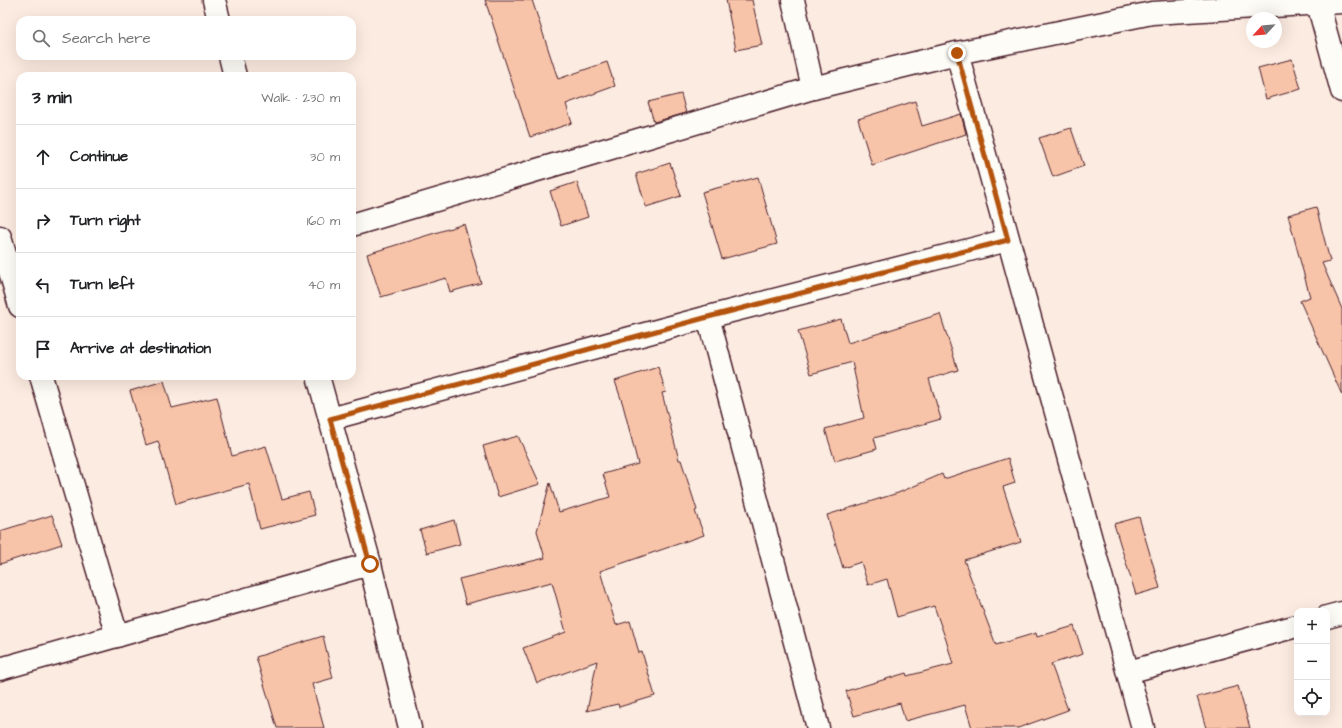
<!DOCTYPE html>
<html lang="en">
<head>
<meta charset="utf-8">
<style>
	body { margin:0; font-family:"Architects Daughter",sans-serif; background:#f2f2f2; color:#202124 }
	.controls { position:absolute; right:12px; bottom:12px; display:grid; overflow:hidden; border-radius:8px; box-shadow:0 4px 16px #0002 }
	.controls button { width:36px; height:36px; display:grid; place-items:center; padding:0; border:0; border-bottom:1px solid #e0e0e0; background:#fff; color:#202124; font:20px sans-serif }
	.compass { position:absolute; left:1246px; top:12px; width:36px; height:36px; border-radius:50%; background:#fff; box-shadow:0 4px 16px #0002; rotate:244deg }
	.stop { position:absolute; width:12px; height:12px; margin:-9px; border:3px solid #b45309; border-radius:50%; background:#fff }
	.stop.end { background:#b45309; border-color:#fff; box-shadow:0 1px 4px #0008 }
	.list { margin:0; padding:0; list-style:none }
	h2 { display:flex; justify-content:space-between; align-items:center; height:52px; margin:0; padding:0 16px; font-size:17px }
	h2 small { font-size:13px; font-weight:400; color:#757577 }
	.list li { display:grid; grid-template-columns:26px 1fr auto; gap:12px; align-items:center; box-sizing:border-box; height:64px; padding:0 16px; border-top:1px solid #e0e0e0 }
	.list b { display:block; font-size:15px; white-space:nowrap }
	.list em { font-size:13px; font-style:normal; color:#757577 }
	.icon { flex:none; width:22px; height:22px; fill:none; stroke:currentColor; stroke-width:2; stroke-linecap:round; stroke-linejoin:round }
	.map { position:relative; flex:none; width:1342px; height:728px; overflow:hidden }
	.search { position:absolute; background:#fff; box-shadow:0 4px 16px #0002; left:16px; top:16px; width:340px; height:44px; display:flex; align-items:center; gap:10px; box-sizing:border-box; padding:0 14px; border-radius:12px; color:#757577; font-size:15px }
	.panel { position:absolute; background:#fff; box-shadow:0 4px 16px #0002; left:16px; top:72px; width:340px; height:308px; border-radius:12px }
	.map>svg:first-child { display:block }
	.building { fill:#f8c4a9; stroke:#4a1f2b }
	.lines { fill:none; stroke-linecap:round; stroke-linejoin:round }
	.minor-casing { stroke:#4a1f2b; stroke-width:25 }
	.minor { stroke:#fdfcf7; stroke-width:22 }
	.route { stroke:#b45309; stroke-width:5 }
</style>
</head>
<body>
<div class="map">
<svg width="1342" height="728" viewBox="0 0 1342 728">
	<rect width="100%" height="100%" fill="#fcebe0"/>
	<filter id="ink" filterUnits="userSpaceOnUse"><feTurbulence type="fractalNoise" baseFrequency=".025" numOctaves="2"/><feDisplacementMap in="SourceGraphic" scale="8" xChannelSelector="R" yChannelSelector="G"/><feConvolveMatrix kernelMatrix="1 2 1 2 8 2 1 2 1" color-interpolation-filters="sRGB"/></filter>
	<g filter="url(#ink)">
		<g class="building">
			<polygon points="485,0 532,0 558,79 607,62 615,86 566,104 572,123 530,137"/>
			<polygon points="726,0 752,0 762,45 736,50"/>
			<polygon points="1292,59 1301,89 1266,99 1258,68"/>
			<polygon points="681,94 686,113 654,122 648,102"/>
			<polygon points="915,101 922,126 961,114 966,134 872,165 858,119"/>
			<polygon points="1071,128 1084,166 1053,177 1039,138"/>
			<polygon points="670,163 681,196 646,207 636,174"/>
			<polygon points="758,177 777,244 722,259 702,192"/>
			<polygon points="577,182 588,217 561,226 550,191"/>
			<polygon points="1316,207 1330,261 1322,263 1342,309 1342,395 1300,301 1310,297 1288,215"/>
			<polygon points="464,224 481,283 450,292 446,278 381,297 367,254"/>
			<polygon points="940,314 958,370 929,379 941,419 874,438 877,449 835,461 825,429 864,418 852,362 811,374 798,331 841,319 848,343"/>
			<polygon points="658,367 666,392 662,393 679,460 681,460 697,510 695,511 704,535 600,571 616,625 630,621 639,653 642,652 655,696 619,707 618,704 587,711 597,661 537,683 523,648 566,632 552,582 466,604 459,579 545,558 537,531 550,483 559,512 610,497 603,474 638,464 623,405 615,381"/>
			<polygon points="164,381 172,408 217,397 232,456 266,446 282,499 309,492 315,515 260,529 249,484 176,504 158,441 146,445 130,391"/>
			<polygon points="518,436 540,484 498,497 483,446"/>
			<polygon points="1008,458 1015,483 1003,487 1021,542 964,560 996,645 1036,633 1037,637 1074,626 1083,654 1051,664 1068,710 1018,728 972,728 965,705 905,721 900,703 854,716 846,691 906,673 907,676 953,664 946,640 934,606 897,617 887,579 868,585 861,562 843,568 827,515 898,493 942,474 944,479"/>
			<polygon points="52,515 62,544 0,564 0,531"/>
			<polygon points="1139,517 1160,588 1136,595 1114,524"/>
			<polygon points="454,520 460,544 427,553 420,530"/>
			<polygon points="323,636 333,678 312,684 324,728 277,728 256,657"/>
			<polygon points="1238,686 1250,728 1206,728 1197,697"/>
		</g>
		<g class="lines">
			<defs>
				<g id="minor">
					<polyline points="214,0 219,20"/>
					<polyline points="793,0 813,88"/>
					<polyline points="1318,4 1342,91"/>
					<polyline points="957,53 1143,728"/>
					<polyline points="230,56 235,76"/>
					<polyline points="352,225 813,88 957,53 1152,13 1342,2"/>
					<polyline points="0,237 20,306"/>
					<polyline points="708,317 818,728"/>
					<polyline points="41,376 117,636"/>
					<polyline points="318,376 370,564 410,728"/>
					<polyline points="330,419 708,317 1008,240"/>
					<polyline points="1327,617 1342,613"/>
					<polyline points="0,669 370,564"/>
					<polyline points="1128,672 1297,626"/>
				</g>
			</defs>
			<use href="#minor" class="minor-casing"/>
			<use href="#minor" class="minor"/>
		</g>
	</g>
	<g class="lines" filter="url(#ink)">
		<polyline class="route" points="370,564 330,419 708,317 1008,240 957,53"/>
	</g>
</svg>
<div class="controls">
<button>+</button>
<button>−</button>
<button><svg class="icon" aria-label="locate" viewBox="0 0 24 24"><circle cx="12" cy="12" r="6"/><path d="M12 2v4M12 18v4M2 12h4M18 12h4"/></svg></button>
</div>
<svg class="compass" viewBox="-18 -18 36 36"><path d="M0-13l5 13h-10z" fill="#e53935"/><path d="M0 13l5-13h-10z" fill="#757577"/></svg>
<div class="stop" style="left:370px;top:564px"></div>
<div class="stop end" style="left:957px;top:53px"></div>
<div class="search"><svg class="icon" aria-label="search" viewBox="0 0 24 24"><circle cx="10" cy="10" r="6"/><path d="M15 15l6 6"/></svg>Search here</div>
<section class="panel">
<h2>3 min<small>Walk · 230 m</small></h2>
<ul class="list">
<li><svg class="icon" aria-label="ahead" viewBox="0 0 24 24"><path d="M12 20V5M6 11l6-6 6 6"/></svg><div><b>Continue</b></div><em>30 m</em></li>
<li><svg class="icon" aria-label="right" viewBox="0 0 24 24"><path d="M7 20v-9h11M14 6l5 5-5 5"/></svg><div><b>Turn right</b></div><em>160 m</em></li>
<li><svg class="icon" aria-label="left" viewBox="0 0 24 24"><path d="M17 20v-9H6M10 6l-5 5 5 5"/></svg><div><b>Turn left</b></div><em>40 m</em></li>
<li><svg class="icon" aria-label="arrive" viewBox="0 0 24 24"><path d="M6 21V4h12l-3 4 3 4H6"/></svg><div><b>Arrive at destination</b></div></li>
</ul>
</section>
</div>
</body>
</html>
